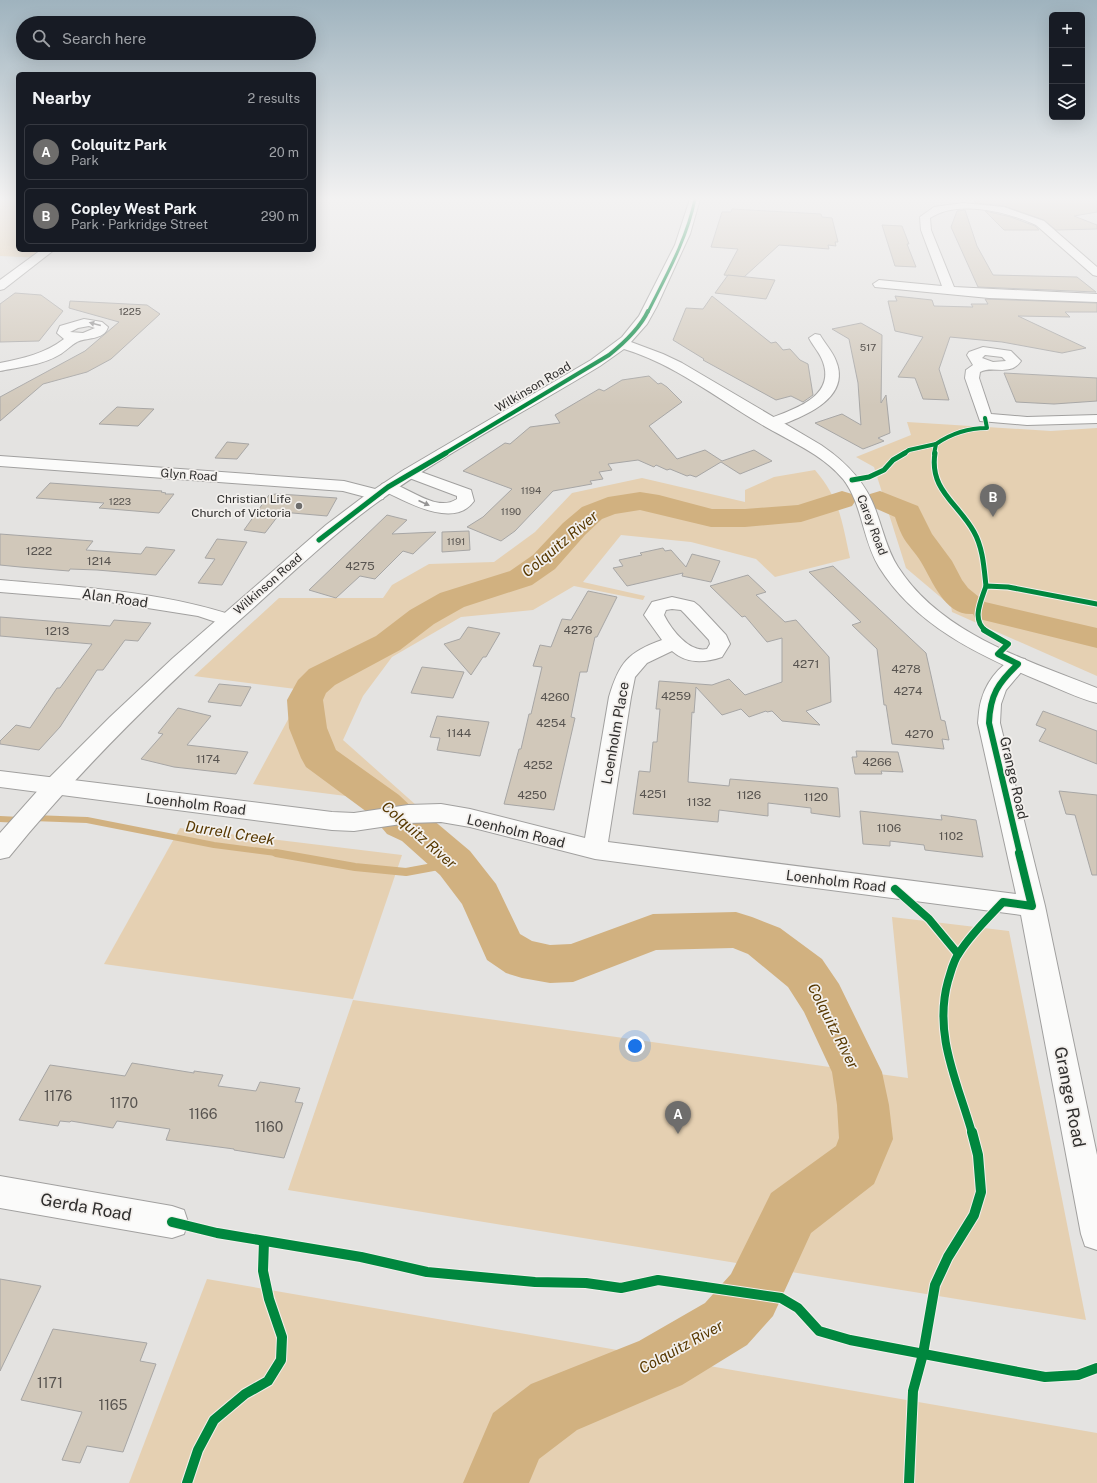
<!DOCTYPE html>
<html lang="en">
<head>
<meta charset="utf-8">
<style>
	body { margin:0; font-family:"Public Sans",sans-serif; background:#242831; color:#f1f3f6 }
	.controls { position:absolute; right:12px; top:12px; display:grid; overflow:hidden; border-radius:6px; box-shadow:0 4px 16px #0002 }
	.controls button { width:36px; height:36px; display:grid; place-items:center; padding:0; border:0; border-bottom:1px solid #363941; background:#171b24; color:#f1f3f6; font:20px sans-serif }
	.you { position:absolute; left:635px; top:1046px; width:14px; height:14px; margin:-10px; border:3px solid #fff; border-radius:50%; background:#1a73e8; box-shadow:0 0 0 6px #1a73e833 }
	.badge { display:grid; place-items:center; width:26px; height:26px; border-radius:50%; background:#6e6d6c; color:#fff; font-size:13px; font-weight:700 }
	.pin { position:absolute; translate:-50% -33px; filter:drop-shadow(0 1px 2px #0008) }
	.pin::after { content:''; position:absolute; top:21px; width:14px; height:12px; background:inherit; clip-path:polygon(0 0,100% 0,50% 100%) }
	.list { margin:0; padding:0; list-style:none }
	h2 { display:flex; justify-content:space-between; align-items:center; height:52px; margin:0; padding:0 16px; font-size:17px }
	h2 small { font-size:13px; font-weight:400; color:#9ea1a6 }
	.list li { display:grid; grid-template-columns:26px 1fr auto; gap:12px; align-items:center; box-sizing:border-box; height:56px; margin:0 8px 8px; padding:0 8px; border:1px solid #363941; border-radius:6px }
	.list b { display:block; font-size:15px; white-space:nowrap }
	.list p { margin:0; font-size:13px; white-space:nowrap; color:#9ea1a6 }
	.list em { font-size:13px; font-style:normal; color:#9ea1a6 }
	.icon { flex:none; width:22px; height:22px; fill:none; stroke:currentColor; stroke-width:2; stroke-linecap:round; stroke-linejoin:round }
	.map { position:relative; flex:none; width:1097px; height:1483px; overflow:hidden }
	.search { position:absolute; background:#171b24; box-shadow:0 4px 16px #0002; left:16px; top:16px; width:300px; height:44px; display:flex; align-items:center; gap:10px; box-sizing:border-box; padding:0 14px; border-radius:22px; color:#9ea1a6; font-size:15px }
	.panel { position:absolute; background:#171b24; box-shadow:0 4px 16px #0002; left:16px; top:72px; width:300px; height:180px; border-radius:6px }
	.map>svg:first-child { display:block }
	.green { fill:#e5d0b2 }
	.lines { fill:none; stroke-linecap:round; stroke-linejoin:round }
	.stream-far1 { stroke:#d1b180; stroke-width:6 }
	.stream { stroke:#d1b180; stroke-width:8 }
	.river { fill:#d1b180; fill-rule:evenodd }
	.building { fill:#d1c8ba; stroke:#a7a6a5 }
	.street-casing { stroke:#a1a09f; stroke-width:2 }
	.secondary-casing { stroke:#a1a09f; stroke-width:2 }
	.street { fill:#fbfbfa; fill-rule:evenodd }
	.secondary { fill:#fbfbfa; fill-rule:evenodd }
	.cycleway-far5-casing { stroke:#f3f0ed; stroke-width:4.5 }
	.cycleway-far4-casing { stroke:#f3f0ed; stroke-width:5.5 }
	.cycleway-far3-casing { stroke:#f3f0ed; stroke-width:7 }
	.cycleway-far2-casing { stroke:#f3f0ed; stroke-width:8 }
	.cycleway-far1-casing { stroke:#f3f0ed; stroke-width:10 }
	.cycleway-casing { stroke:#f3f0ed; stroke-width:12 }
	.cycleway-far5 { stroke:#00873e; stroke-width:3 }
	.cycleway-far4 { stroke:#00873e; stroke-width:4 }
	.cycleway-far3 { stroke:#00873e; stroke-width:5 }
	.cycleway-far2 { stroke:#00873e; stroke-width:6 }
	.cycleway-far1 { stroke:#00873e; stroke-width:8 }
	.cycleway { stroke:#00873e; stroke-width:10 }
	.oneway { fill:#959494 }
	.poi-dot { fill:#6e6d6c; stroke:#f3f0ed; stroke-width:1.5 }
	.labels { text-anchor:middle; stroke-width:3.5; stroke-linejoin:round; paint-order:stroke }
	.far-number-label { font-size:10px; fill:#585450 }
	.far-street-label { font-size:12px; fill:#2f2e2d; stroke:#f3f0ed }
	.far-poi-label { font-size:12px; fill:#2f2e2d; stroke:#f3f0ed; text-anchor:end }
	.number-label { font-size:12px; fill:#585450 }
	.street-label { font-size:14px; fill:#2f2e2d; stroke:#f3f0ed }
	.near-number-label { font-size:14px; fill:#585450 }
	.water-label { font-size:15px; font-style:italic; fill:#573800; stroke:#f3f0ed }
	.near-street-label { font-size:17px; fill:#2f2e2d; stroke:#f3f0ed }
</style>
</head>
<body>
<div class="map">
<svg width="1097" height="1483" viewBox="0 0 1097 1483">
	<rect width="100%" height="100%" fill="#e4e3e1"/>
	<g class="green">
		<polygon points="0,199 18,199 18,250 55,250 44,258 0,256"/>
		<polygon points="907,422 1051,431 1097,428 1097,676 952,612 951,606 906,568 874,467 856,457 911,435"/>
		<path d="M815 470C840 499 842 522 850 558L775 577 756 559 691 542 621 535 583 582 645 596 643 600 574 586 533 610 461 617 392 657 363 696 343 740 416 805 253 784 304 690 194 676 279 598H383L392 585 429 564 494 562 535 532 572 493 642 478 745 502V490L774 477Z"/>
		<polygon points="180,828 402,855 353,999 104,964"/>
		<polygon points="892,917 1009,931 1086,1320 288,1190 353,1000 908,1078"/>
		<polygon points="207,1279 1097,1433 1097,1483 129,1483"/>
	</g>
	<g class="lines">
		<g class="stream-far1">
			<polyline points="33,818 87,820 214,845 284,854"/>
			<polyline points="0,819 20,820"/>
		</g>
		<polyline class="stream" points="276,853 355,867 406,872 455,863"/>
		<g class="river">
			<polygon points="842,491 852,494 856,500 852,506 801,522 745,527 711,527 640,510 615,514 602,519 585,535 555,569 532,585 464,607 434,624 400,650 335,685 326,693 323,700 327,728 336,750 399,795 417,812 432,819 470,851 496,884 520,934 532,941 550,945 571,944 653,914 736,912 752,917 780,928 822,959 839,984 882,1072 889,1105 893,1139 874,1184 811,1233 773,1316 747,1345 682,1385 577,1430 539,1459 529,1483 463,1483 493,1413 531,1384 639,1341 705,1303 731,1274 771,1193 836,1146 839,1138 837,1105 832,1072 804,1012 788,987 748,954 733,948 656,950 573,982 550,983 522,978 506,973 487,960 462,904 440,875 402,841 387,834 371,815 306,767 301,758 289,728 287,700 298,680 309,669 376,636 410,610 440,593 510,571 533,555 563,523 582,507 608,497 640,492 659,495 712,509 745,509 798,505"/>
			<path d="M880 491 918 506 932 534 952 561 962 580 968 588 985 602 1097 628V648L975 618 973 614C945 616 933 582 921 562 916 553 907 545 902 535 899 529 897 523 895 517L870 506 866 500 870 494Z"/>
		</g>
	</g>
	<g class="building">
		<polygon points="972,199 1097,199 1097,212 1074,216 1097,225 1097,229 1056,230 1044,220 1004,206 976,203"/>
		<polygon points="732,209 821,214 822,217 832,218 838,242 835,242 836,246 828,245 829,249 779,245 744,277 724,275 738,249 711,247 722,212 731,212"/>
		<polygon points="965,210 977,246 993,275 1077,277 1096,292 978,287 951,227 957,211"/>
		<polygon points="985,211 1011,217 1035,226 1039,230 1004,230"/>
		<polygon points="882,225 902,226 909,244 907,244 916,267 895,266"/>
		<polygon points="728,275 775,280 766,299 715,293"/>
		<polygon points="15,293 41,295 63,311 39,341 0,342 0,304"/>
		<polygon points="712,296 771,343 776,342 783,350 790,349 800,360 808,364 813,395 803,402 791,396 776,400 703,360 704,359 673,340 686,308 703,309"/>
		<polygon points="895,296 932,300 934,306 973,307 971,304 988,304 985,299 1097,303 1097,312 1065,312 1070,317 1018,316 1086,348 1062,353 1002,342 950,337 939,369 949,400 923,399 915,378 898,377 923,337 895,331 888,301 897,301"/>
		<polygon points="70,301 147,305 160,314 111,359 87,372 43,384 0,421 0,397 85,351 119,322 69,308"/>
		<polygon points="861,323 882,335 881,403 886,395 890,433 878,438 884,441 863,449 815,423 842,414 861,425 858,383 849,339 832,329"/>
		<polygon points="1004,373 1097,378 1097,401 1054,404 1016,402"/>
		<polygon points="649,376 658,384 661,383 667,387 682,402 649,426 677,459 705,450 722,461 754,450 772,461 740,474 721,462 696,477 690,475 687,476 670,469 667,470 656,465 654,467 638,460 608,464 612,470 599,472 603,479 590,481 592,484 553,491 515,531 501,541 467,527 483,517 512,489 463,471 505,443 510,444 530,427 560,423 555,415 599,389 604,391 622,380"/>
		<polygon points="117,407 132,408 154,409 138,426 99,424"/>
		<polygon points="227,442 249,444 237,459 215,458"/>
		<polygon points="50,483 162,491 161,492 166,493 165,494 174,494 159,513 99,508 104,503 36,498"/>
		<polygon points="276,494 294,495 337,498 327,516 281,512 265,533 244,530 269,495"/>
		<polygon points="387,515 407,520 392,534 436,532 413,554 403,551 375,579 360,576 336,598 309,590"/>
		<polygon points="469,531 470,550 442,552 442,532"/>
		<polygon points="0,534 93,541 86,550 141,554 146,547 175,550 156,575 97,570 70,569 69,571 20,567 0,565"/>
		<polygon points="217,539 247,542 222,585 198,583 215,559 205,558"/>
		<polygon points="663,548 665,551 671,550 686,567 692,554 720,561 711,582 682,576 683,573 627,586 613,568 623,566 619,560 642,555 640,553"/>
		<polygon points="833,566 926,653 941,720 945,721 949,740 942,739 944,749 892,744 886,705 884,705 877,649 852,625 861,622 809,572"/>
		<polygon points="748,575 766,592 756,595 785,622 796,620 829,657 831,702 806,711 820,725 782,721 772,711 767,712 766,711 749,717 741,709 722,715 696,687 694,713 692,712 688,782 729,786 730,779 838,788 840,817 811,813 811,808 768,803 768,816 719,810 718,822 633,814 639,771 650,772 653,742 657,742 660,709 656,709 659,681 712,685 729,679 745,695 782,682 782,638 767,642 745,616 742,617 710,586"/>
		<polygon points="588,591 617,597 597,637 595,637 587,672 580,672 571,717 575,718 554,810 504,804 519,749 521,749 529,714 531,714 542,667 533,666 540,645 551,647 562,619 571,620"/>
		<polygon points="0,617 110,626 114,620 151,623 138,641 125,640 103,670 97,670 60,727 39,750 0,744 0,741 16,725 30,728 57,688 60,688 92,644 0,636"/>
		<polygon points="468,627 500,633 486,657 483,657 471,675 444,644 460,639"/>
		<polygon points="422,667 464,672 453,698 411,693"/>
		<polygon points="219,684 251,687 241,706 208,702"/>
		<polygon points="178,708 211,716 187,745 248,752 236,774 174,767 141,759 163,734 158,733"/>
		<polygon points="1043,711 1097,731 1097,764 1039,741 1046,729 1036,725"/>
		<polygon points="437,716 489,722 480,756 437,750 440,738 430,737"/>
		<polygon points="856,751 898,752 903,772 881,771 882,774 855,774 852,757 857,757"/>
		<polygon points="1059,791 1097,795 1097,875 1092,875 1075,815 1066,814"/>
		<polygon points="860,811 942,820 941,815 976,820 983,857 925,850 924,845 890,841 890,846 863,844"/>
		<polygon points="132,1063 194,1073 194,1071 223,1075 218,1086 256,1091 260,1082 300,1088 295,1102 303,1103 284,1158 234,1150 234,1149 166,1140 170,1129 117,1121 113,1128 71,1121 70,1122 60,1121 58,1126 19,1120 50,1065 125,1076"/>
		<polygon points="0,1279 41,1286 0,1371"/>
		<polygon points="53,1329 147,1343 140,1361 156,1364 123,1452 87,1446 80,1463 62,1460 82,1412 21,1400"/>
	</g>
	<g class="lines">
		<defs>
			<g id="street">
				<path d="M963 203 1004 207 1044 221 1097 267V276L1093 275 1036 225C1008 212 958 199 930 218L931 230 954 287 1097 294V302L989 298 875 287 873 284 879 280 942 286 921 230 920 217 934 207Z"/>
				<polygon points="41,250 54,250 4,289 0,290 0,280"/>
				<path d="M84 319 102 322 108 327C104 341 85 337 77 342 71 345 66 351 59 355 42 365 20 367 0 371V363C24 358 44 354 64 339L57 333 60 326ZM89 326 95 328 83 333 70 332 78 328Z"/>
				<path d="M815 334 820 335C825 344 833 352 836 361 848 390 821 408 798 418 788 422 776 429 766 426L764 423 766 420C791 410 836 398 823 362 820 353 813 346 809 338Z"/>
				<path d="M983 347 1011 351 1021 361C1010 377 993 365 980 372L979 378 991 414 1027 417 1097 415V423L1027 425 980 421 965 378 966 370 973 365 967 355 969 352ZM985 355 1002 357 1006 361 993 362 982 358Z"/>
				<polygon points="0,456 344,481 383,491 385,495 383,499 377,500 343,491 0,466"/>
				<path d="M410 468 471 490 474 501C454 530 405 501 382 490L380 487 382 484 388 482C409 487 436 513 457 499V496L404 476 402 473 404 470Z"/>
				<path d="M0 580C78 587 160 591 235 616L238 620 235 624 228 626 198 616 97 600 0 592Z"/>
				<path d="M672 597 694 602 699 606 726 635 730 644 722 657C704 663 687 664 672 651L647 663 635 677 631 697 608 842 1016 894 978 723C979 714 979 706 982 698 987 681 1006 654 1025 659L1028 664 1006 690 1001 704 1000 723 1045 906 1097 1155V1250L1085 1246 1081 1234 1021 915 595 859 470 827 441 822 408 823 354 831 332 830 0 787V771L332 812 354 813 408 805 441 804 470 809 585 838 609 697C619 663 628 652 662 640L644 615 652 602ZM672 609 681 610 685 614 709 640 710 644 707 649C689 653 671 629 664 615L666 610Z"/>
				<polygon points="0,1176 172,1206 184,1210 188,1222 184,1234 172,1238 0,1208"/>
			</g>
			<path id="secondary" d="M690 199H700L690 234 657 306 647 324 631 342 663 354 682 363 821 445C846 462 866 482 876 511 883 530 887 550 898 567 941 634 1027 660 1097 688V703C1077 698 1058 688 1040 681 978 655 915 625 879 567 862 539 863 505 843 479 821 453 787 440 759 423 715 397 674 364 624 349L600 366C525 412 446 452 375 504 331 536 291 574 251 610 164 687 82 767 9 857L0 859V833L49 778 110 717 173 658 326 525 363 497 402 471 591 360 622 337 639 316 675 245Z"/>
		</defs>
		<use href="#street" class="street-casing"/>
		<use href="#secondary" class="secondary-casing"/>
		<use href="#street" class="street"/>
		<use href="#secondary" class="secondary"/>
		<defs>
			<path id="cycleway-far5" d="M648 312C666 276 687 239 695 199"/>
			<g id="cycleway-far4">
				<path d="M444 454 609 355C624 343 640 328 648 311"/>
				<polyline points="903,454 909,450 936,444"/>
				<path d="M934 454 936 444C952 433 967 428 987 428L985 418"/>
			</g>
			<g id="cycleway-far3">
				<path d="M935 453C929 490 958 503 974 532 983 548 984 568 986 586"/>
				<polyline points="852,480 869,477 884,470 893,460 905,453"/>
				<polyline points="319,540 388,487 446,453"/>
				<path d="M986 631C971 620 981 601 986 586L1008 587 1097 604"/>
			</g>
			<path id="cycleway-far2" d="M984 630 1008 644 998 654 1018 664C998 683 990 695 989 723L1020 854"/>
			<g id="cycleway-far1">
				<polyline points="895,889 929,919 958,954"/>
				<path d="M972 1133C958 1083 933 1035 948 981 951 972 953 961 959 953 971 934 988 918 1003 902L1032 906 1019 853"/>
			</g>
			<g id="cycleway">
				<polyline points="172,1222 217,1233 361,1257 427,1272 535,1282 586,1283 621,1288 658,1280 781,1298 798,1308 819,1331 850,1340 1045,1377 1078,1375 1097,1368"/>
				<polyline points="187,1483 198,1450 214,1420 245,1394 268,1381 281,1360 282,1337 269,1299 263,1271 264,1241"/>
				<polyline points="909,1483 913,1391 923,1354 935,1285 948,1257 974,1215 981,1192 978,1155 972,1132"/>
			</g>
		</defs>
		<use href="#cycleway-far5" class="cycleway-far5-casing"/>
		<use href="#cycleway-far4" class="cycleway-far4-casing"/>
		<use href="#cycleway-far3" class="cycleway-far3-casing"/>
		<use href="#cycleway-far2" class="cycleway-far2-casing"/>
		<use href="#cycleway-far1" class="cycleway-far1-casing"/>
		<use href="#cycleway" class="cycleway-casing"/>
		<use href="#cycleway-far5" class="cycleway-far5"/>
		<use href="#cycleway-far4" class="cycleway-far4"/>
		<use href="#cycleway-far3" class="cycleway-far3"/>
		<use href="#cycleway-far2" class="cycleway-far2"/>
		<use href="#cycleway-far1" class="cycleway-far1"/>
		<use href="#cycleway" class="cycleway"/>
	</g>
	<defs><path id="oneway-solid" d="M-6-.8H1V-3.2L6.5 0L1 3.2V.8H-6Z"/></defs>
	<g class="oneway">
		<use href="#oneway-solid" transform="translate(95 324) rotate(-165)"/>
		<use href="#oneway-solid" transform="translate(424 503) rotate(24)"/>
	</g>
	<linearGradient id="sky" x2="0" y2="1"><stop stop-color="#9fb3be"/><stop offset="0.49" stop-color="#f3f2f2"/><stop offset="1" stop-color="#f3f2f2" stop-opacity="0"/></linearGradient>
	<rect width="1097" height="406" fill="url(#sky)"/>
	<circle class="poi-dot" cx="299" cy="506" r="4"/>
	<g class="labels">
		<g class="far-number-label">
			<text x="130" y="315">1225</text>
			<text x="868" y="351">517</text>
			<text x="531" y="494">1194</text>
			<text x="120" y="505">1223</text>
			<text x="511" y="515">1190</text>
			<text x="456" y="545">1191</text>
		</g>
		<g class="far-street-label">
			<text transform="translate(533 387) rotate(-31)" y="4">Wilkinson Road</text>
			<text transform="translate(189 475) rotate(4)" y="4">Glyn Road</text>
			<text transform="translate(872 525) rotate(69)" y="4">Carey Road</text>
			<text transform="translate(268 584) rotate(-41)" y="4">Wilkinson Road</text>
		</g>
		<g class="far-poi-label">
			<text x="291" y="503">Christian Life<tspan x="291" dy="14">Church of Victoria</tspan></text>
		</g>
		<g class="number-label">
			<text x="39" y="555">1222</text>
			<text x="99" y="565">1214</text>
			<text x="360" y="570">4275</text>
			<text x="578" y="634">4276</text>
			<text x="57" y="635">1213</text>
			<text x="806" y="668">4271</text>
			<text x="906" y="673">4278</text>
			<text x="908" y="695">4274</text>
			<text x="676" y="700">4259</text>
			<text x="555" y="701">4260</text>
			<text x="551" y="727">4254</text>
			<text x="459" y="737">1144</text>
			<text x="919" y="738">4270</text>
			<text x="208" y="763">1174</text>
			<text x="877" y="766">4266</text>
			<text x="538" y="769">4252</text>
			<text x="653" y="798">4251</text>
			<text x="532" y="799">4250</text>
			<text x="749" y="799">1126</text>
			<text x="816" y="801">1120</text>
			<text x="699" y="806">1132</text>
			<text x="889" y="832">1106</text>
			<text x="951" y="840">1102</text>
		</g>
		<g class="street-label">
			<text transform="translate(115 598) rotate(8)" y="5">Alan Road</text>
			<text transform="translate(615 733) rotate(-80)" y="5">Loenholm Place</text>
			<text transform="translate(1014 778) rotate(77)" y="5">Grange Road</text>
			<text transform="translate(196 804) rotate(7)" y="5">Loenholm Road</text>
			<text transform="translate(516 831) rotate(14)" y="5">Loenholm Road</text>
			<text transform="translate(836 881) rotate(7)" y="5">Loenholm Road</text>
		</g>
		<g class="near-number-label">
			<text x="58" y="1101">1176</text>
			<text x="124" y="1108">1170</text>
			<text x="203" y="1119">1166</text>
			<text x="269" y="1132">1160</text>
			<text x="50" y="1388">1171</text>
			<text x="113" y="1410">1165</text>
		</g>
		<g class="water-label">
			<text transform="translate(560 544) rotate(-40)" y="5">Colquitz River</text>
			<text transform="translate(230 833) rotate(9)" y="5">Durrell Creek</text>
			<text transform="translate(419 835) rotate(41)" y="5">Colquitz River</text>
			<text transform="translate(833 1026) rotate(63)" y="5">Colquitz River</text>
			<text transform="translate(681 1347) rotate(-29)" y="5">Colquitz River</text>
		</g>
		<g class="near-street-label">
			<text transform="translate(1070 1097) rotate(79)" y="6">Grange Road</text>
			<text transform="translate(86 1207) rotate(10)" y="6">Gerda Road</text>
		</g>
	</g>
</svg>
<div class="controls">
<button>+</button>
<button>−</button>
<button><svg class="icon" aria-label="layers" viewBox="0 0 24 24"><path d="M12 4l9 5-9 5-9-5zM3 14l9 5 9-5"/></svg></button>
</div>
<div class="you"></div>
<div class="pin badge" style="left:678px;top:1134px">A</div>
<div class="pin badge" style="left:993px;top:517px">B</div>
<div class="search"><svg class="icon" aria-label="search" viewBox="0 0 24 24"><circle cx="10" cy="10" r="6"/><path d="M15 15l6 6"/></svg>Search here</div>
<section class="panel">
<h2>Nearby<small>2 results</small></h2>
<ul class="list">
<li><span class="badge">A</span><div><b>Colquitz Park</b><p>Park</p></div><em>20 m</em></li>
<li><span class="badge">B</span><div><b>Copley West Park</b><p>Park · Parkridge Street</p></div><em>290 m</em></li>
</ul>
</section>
</div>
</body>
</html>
